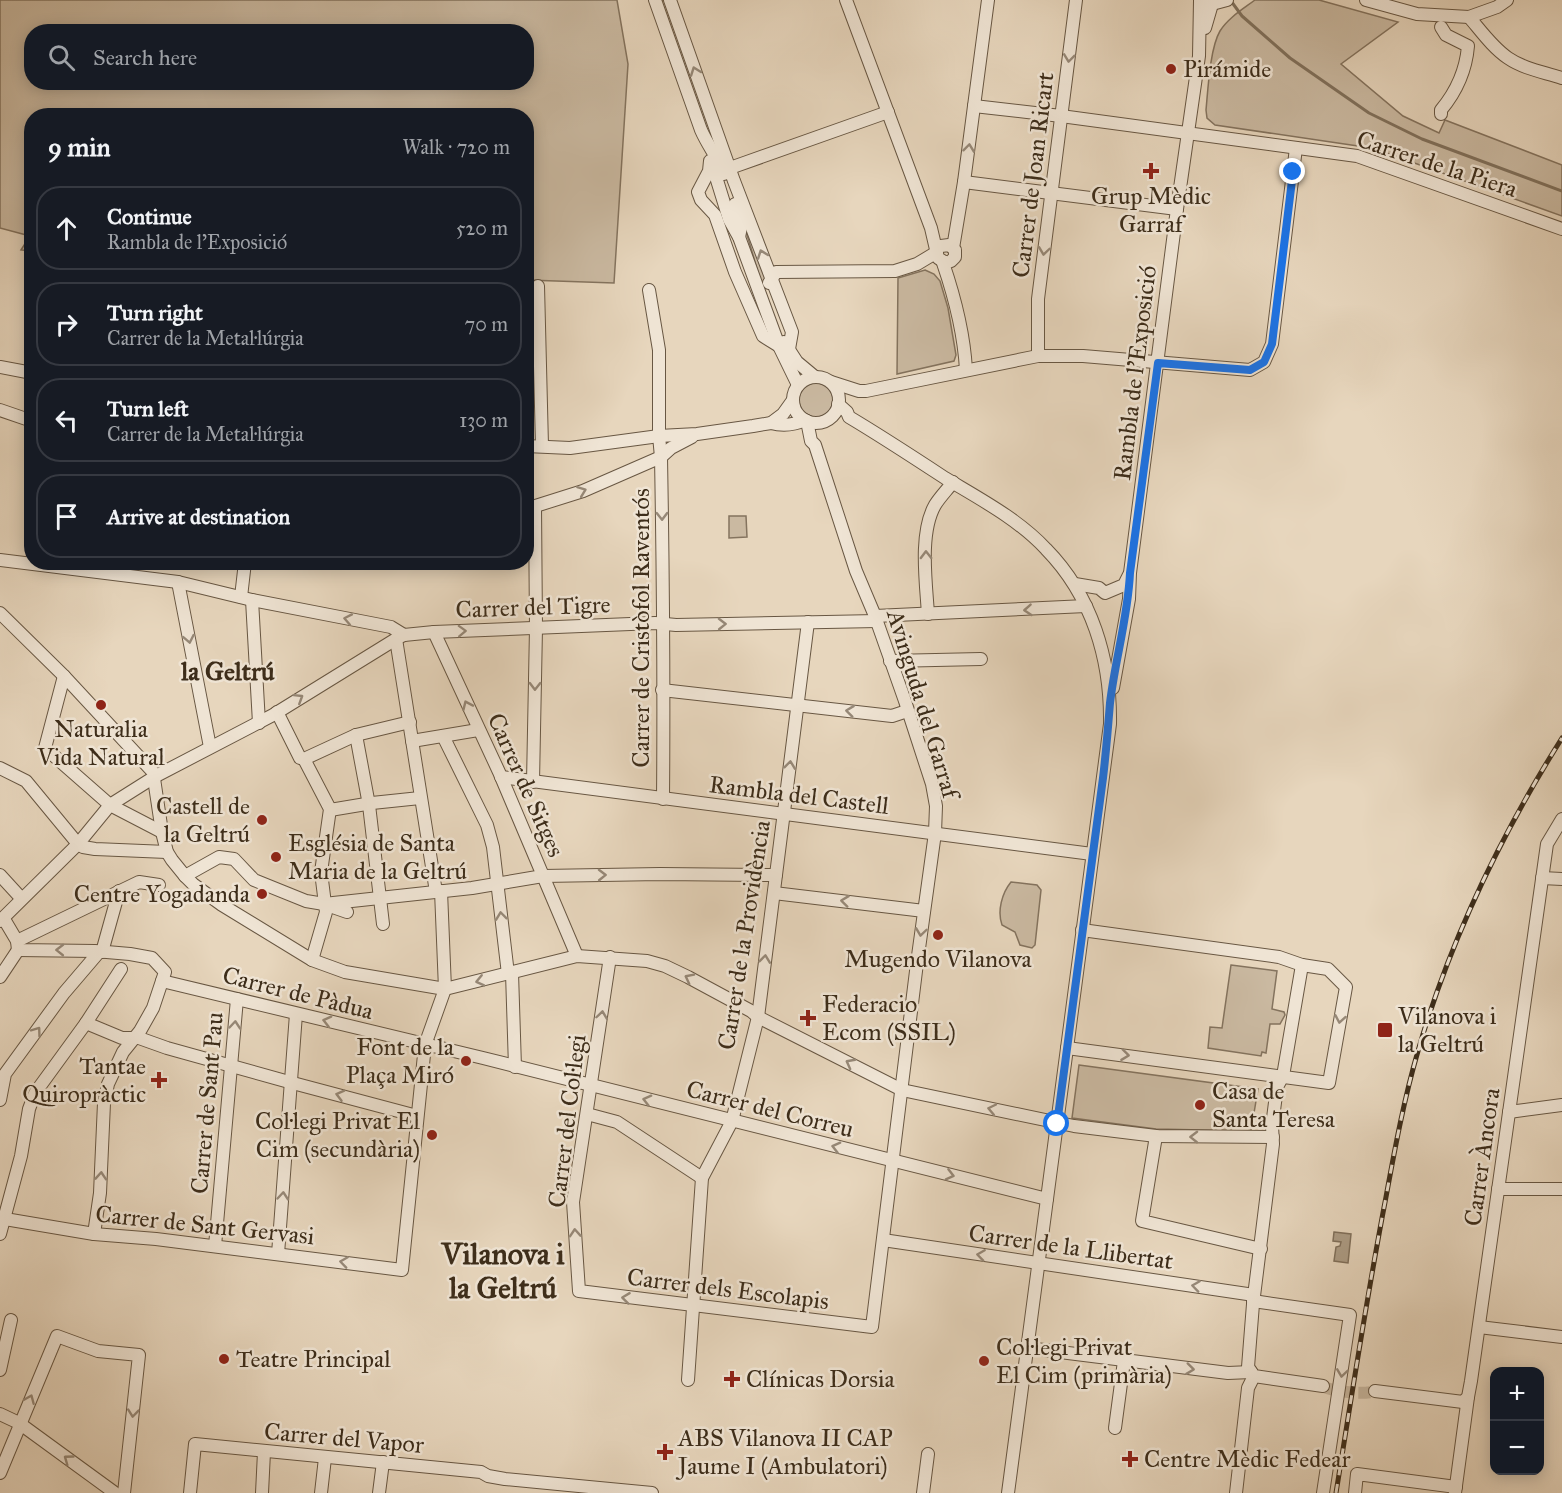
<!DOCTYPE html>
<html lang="en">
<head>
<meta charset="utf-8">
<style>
	body { margin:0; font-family:"IM FELL Great Primer",serif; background:#20242c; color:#f1f3f6 }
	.controls { position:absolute; right:18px; bottom:18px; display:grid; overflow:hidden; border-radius:12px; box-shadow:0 3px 15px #0003 }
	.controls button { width:54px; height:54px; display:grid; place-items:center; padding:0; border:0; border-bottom:2px solid #363941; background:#171b24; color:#f1f3f6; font:30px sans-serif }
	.stop { position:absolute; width:18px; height:18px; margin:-14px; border:4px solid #1a73e8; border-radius:50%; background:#fff }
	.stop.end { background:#1a73e8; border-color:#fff; box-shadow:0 2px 6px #0008 }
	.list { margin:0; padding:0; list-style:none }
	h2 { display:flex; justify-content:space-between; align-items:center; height:78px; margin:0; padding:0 24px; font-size:26px }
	h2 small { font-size:20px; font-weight:400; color:#9ea1a6 }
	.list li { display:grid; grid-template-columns:39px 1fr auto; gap:18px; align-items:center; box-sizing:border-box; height:84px; margin:0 12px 12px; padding:0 12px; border:2px solid #363941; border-radius:24px }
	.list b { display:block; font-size:22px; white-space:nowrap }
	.list p { margin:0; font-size:20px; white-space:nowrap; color:#9ea1a6 }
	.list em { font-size:20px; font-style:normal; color:#9ea1a6 }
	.icon { flex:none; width:33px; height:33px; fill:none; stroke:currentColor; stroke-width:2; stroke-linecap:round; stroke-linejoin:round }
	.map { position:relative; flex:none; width:1562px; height:1493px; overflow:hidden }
	.search { position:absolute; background:#171b24; box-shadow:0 3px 15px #0003; left:24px; top:24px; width:510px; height:66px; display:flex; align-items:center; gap:15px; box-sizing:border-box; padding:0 21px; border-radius:24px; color:#9ea1a6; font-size:22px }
	.panel { position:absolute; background:#171b24; box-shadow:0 3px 15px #0003; left:24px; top:108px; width:510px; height:462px; border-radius:24px }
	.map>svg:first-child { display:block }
	.green { fill:#cab9a1; stroke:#84735e; stroke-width:1.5; fill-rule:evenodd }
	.water { fill:#ad9d86; stroke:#80705b; stroke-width:1.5 }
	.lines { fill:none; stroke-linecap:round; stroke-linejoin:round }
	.stream { stroke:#80705b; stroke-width:3 }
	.minor-tunnel { stroke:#c5b49c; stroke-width:12; stroke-dasharray:12 6; stroke-linecap:butt }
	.minor-casing { stroke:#685743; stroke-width:14 }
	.minor { stroke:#efe4d4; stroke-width:12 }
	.rail-casing { stroke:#3d2d1a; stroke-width:5 }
	.rail { stroke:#efe4d4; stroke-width:3; stroke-dasharray:9; stroke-linecap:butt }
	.oneway { stroke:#968877 }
	.route { stroke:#1a73e8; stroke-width:8 }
	.poi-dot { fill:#8f2418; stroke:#efe4d4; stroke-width:2 }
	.labels { text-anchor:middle; stroke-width:5; stroke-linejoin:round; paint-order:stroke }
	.poi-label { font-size:24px; fill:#3d2d1a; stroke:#efe4d4; text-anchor:start }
	.street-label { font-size:24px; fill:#3d2d1a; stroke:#efe4d4 }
	.neighbourhood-label { font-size:26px; font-weight:bold; fill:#3d2d1a; stroke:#efe4d4 }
	.district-label { font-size:30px; font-weight:bold; fill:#3d2d1a; stroke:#efe4d4 }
</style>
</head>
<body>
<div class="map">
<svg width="1562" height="1493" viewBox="0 0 1562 1493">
	<rect width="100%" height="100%" fill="#e7d6bd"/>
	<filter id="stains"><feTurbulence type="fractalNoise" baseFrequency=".00333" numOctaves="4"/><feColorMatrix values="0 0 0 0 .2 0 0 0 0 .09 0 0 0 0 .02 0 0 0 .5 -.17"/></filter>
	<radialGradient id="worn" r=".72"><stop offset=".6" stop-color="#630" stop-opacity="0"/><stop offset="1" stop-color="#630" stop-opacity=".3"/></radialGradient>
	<g class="green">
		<path d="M0 0H617L628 64 614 283 527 280 526 116H32L31 251 21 250 30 236 0 228ZM32 32H526V82H32Z"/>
		<polygon points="660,0 667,0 767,280 763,289 740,211 705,125"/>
		<path d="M1255 0H1319L1398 22 1341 64 1403 116 1439 133 1445 120 1562 165V216L1381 151 1358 146 1215 125 1207 118 1206 110C1208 89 1210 48 1220 31 1228 18 1243 9 1255 0Z"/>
		<polygon points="925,270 934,274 940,281 948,308 956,355 954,361 897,374 898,278"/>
		<circle cx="816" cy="400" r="17"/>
		<polygon points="729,516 746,516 747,537 729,538"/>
		<path d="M1011 882 1037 885 1041 890 1035 945 1032 948 1020 945 1015 932 1002 925C997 911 1002 893 1011 882Z"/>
		<polygon points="1231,965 1277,971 1272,1009 1284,1012 1285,1015 1280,1024 1270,1024 1266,1053 1262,1052 1261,1056 1208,1048 1210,1027 1222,1028"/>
		<polygon points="1079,1065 1258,1089 1251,1131 1156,1129 1072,1118"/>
	</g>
	<polygon class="water" points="1334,1232 1351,1234 1348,1263 1334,1261 1336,1247 1340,1246 1341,1242 1333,1241"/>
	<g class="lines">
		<polyline class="stream" points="1231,1 1242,16 1290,58 1369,113 1422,139 1562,191"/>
		<path class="minor-tunnel" d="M1323 1386C1332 1392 1365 1395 1375 1391"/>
		<defs>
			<g id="minor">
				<path d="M655 0 701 130C708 146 718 158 724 174"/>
				<polyline points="670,0 734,181 792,332 789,349"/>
				<polyline points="846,0 931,228 938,258 946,263 951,261 955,257 955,250 949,245 941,246 937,249"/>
				<polyline points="1366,0 1417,14 1469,17 1497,7 1507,0"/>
				<polyline points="1205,2 1212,4 1227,0"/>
				<path d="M1469 17C1481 31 1493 48 1508 58 1524 69 1544 72 1562 78"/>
				<polyline points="1205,28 1212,4"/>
				<polyline points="974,106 1061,116 1357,156 1562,229"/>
				<path d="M1441 114V110C1456 92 1466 70 1468 46L1446 35 1441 27"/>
				<polyline points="710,161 709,171 698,192 701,200 715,215 735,272 763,336 779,346"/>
				<polyline points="712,164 729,219 739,237 779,346 798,385"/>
				<polyline points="730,168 888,112"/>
				<polyline points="964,182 1177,209"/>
				<polyline points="735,204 741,227 739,237"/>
				<polyline points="953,248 964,182 988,0"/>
				<path d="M943 263C955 298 964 333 966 370"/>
				<polyline points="769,283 776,272 895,271 917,264 937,252"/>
				<polyline points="538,286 542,446"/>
				<path d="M649 290 659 350V436L661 457C663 571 664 685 663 799"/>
				<polyline points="784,342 797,362 815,377"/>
				<polyline points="1038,356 1038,299 1076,0"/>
				<polyline points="0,367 32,373"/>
				<circle cx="816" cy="400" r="23"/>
				<polyline points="831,382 859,391 866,391 1038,356 1083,356 1250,370 1264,362 1272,344 1296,148"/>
				<path d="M838 404 847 412 849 417C881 436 913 457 945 478 980 499 1018 519 1046 549 1092 596 1111 659 1110 724L1008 1493"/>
				<polyline points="0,410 32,421"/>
				<path d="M771 423C782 426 794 425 805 420"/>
				<polyline points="526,446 570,448 659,436 697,434 753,426 771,423 783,414 793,400"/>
				<polyline points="526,509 583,491 661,457 671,448 692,437"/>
				<polyline points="0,560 178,582 252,600 391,627 404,635"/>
				<polyline points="178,582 210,747"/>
				<polyline points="1075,584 1099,588 1105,593 1124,585 1129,575"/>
				<polyline points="241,597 245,562"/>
				<polyline points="252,600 259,723"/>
				<polyline points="0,613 64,676 153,772 162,832 167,852 172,860 185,876 193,884 222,905 312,960 345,972 445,989 577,956 647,961 665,966 688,977 751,1011 758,1017 902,1090 1074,1126 1156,1136 1273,1137"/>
				<path d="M928 614C926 582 919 533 935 505 940 497 947 490 953 482"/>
				<polyline points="875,616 1086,606"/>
				<polyline points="434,632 499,772 577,956"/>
				<polyline points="396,639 436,892"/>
				<polyline points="890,661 981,659"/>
				<polyline points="64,676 45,748 110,805 162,832"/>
				<polyline points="1113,688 1129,599 1130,573 1177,209 1199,56 1200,1"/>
				<polyline points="662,690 892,716 907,711"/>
				<polyline points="277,712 300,758 304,759 356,735 410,722"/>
				<polyline points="356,735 369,805 383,924"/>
				<polyline points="443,736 487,825 493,847 508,974"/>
				<polyline points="412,741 478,730"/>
				<polyline points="304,759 330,809 321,872 326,912 312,960"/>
				<polyline points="0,768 26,781 78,844"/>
				<polyline points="501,777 1092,854"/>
				<polyline points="533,782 536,628 535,507"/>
				<polyline points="330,810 372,803 420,798"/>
				<polyline points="78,844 83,847 95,849 167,852"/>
				<polyline points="0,875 21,898"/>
				<polyline points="185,876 219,857 234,859 254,880 306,901 324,904 347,912"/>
				<polyline points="1542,878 1562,879"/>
				<polyline points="774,893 924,911"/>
				<polyline points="324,904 472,888 543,876 660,874 776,875"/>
				<polyline points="4,919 17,941 18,950 95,951 130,954 152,958 165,972 153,1008 140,1031 123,1052 108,1084 104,1103 100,1193 94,1234"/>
				<polyline points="0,921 78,844 110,805 156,776 273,715 396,639 404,635 434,632 655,623 676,625 877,621"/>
				<polyline points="17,941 139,882 159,885"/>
				<polyline points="102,952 119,891"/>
				<polyline points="610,957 573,1202 579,1291 872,1327 917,963 935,833 936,806 932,784 905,701 875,616 856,571 815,445 811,441 807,421"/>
				<polyline points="1302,965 1283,1076 1277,1087 1272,1126 1273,1144 1253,1304 1248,1367 1254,1376 1323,1386"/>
				<polyline points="512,973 515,1067"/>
				<polyline points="0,977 18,950"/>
				<polyline points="162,981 483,1058 1047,1199"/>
				<polyline points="86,1023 122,1038 139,1038 167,1048 289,1082 417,1116"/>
				<polyline points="1067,1048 1329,1083 1346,987 1328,969 1302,965 1279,957 1082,930"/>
				<polyline points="0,1100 5,1074 64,993 99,952"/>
				<polyline points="1509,1112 1562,1105"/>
				<polyline points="587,1114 617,1122 702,1178"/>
				<polyline points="1156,1136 1142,1221 1261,1249"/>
				<polyline points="1498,1189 1562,1189"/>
				<polyline points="5,1219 94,1234 156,1239 402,1270 425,1045 445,989 441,891"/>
				<polyline points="0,1234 21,1156 29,1109 35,1093 86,1023 121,969"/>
				<polyline points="883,1240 1254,1295"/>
				<polyline points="215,1246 237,999"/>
				<polyline points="278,1254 296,1014"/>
				<polyline points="1253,1301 1350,1315 1323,1493"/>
				<polyline points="1479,1327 1562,1337"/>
				<polyline points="1028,1348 1228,1373 1251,1372"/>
				<polyline points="0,1370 11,1320"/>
				<polyline points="688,1380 702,1178 732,1121 758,1017 808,622"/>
				<polyline points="1375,1391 1463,1402"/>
				<polyline points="1463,1402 1468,1397 1471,1381 1547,844 1562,819"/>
				<polyline points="0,1414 19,1423 115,1493"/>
				<polyline points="1115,1428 1124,1361"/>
				<polyline points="0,1473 57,1336 98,1351 139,1355 124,1493"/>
				<polyline points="190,1493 195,1444 481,1472 488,1476 505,1479 652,1493"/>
				<polyline points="262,1493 264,1452"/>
				<polyline points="321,1493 325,1458"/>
				<polyline points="379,1493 383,1462"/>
				<polyline points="923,1493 928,1454"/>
				<polyline points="1236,1493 1248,1388 1254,1376"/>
				<polyline points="1355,1493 1357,1474 1456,1487"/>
				<polyline points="1455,1493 1468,1397"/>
			</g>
		</defs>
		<use href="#minor" class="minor-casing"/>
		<use href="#minor" class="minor"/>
		<defs>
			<path id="rail" d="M1336 1493C1352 1394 1367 1295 1386 1197 1395 1148 1404 1099 1418 1051 1450 940 1501 835 1562 738"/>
		</defs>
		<use href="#rail" class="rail-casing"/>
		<use href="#rail" class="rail"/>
	</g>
	<defs><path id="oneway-chevron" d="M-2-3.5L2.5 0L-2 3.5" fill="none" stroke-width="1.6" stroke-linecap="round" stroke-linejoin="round" transform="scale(1.5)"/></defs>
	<g class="oneway">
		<use href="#oneway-chevron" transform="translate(1069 58) rotate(97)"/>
		<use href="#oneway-chevron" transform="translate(695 71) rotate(-110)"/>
		<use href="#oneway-chevron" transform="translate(969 148) rotate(-83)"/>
		<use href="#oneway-chevron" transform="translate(1044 251) rotate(98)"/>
		<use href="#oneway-chevron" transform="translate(762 254) rotate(-110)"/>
		<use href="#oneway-chevron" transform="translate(582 491) rotate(-21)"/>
		<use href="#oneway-chevron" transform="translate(662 516) rotate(89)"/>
		<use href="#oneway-chevron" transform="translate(926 555) rotate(-91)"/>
		<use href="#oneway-chevron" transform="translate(1028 610) rotate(176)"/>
		<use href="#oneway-chevron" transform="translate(348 619) rotate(-169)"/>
		<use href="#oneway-chevron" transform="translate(722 624) rotate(-1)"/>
		<use href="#oneway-chevron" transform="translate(462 631) rotate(-2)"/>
		<use href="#oneway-chevron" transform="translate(189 639) rotate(79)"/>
		<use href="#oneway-chevron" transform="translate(535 686) rotate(91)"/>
		<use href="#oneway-chevron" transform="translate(299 698) rotate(-32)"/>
		<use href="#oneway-chevron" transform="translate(467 705) rotate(-114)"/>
		<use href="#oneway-chevron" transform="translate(850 711) rotate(-173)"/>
		<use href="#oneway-chevron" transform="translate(790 765) rotate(-83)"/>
		<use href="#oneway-chevron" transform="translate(602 875) rotate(-1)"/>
		<use href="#oneway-chevron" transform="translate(845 901) rotate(-173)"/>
		<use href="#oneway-chevron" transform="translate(501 916) rotate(-97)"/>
		<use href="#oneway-chevron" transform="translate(921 932) rotate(98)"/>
		<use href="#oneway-chevron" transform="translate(60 950) rotate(-179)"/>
		<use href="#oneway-chevron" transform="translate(765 959) rotate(-83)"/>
		<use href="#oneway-chevron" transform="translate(689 978) rotate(-153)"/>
		<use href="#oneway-chevron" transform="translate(480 981) rotate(167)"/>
		<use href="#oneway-chevron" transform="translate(602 1015) rotate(-82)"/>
		<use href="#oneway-chevron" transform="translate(1340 1019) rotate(100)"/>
		<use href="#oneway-chevron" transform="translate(327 1021) rotate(-166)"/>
		<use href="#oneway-chevron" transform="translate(235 1025) rotate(-85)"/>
		<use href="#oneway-chevron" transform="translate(37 1031) rotate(-54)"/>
		<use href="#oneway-chevron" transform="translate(1125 1055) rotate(7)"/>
		<use href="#oneway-chevron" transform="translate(850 1063) rotate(-152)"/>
		<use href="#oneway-chevron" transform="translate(340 1095) rotate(-165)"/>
		<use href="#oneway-chevron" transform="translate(647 1100) rotate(-166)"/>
		<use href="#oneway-chevron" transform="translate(992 1109) rotate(-168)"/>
		<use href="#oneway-chevron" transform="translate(1194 1137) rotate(-179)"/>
		<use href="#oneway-chevron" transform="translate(836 1147) rotate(-166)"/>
		<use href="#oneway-chevron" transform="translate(950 1175) rotate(14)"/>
		<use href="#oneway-chevron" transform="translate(101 1176) rotate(-86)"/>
		<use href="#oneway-chevron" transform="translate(283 1196) rotate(-85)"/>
		<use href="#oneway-chevron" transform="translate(575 1233) rotate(-94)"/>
		<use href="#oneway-chevron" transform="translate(981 1255) rotate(-172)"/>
		<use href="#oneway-chevron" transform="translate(344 1262) rotate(-172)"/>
		<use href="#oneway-chevron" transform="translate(1196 1286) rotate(-172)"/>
		<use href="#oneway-chevron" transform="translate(626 1298) rotate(-173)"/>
		<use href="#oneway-chevron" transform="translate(1190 1369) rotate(7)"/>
		<use href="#oneway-chevron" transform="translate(1342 1373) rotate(98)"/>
		<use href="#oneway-chevron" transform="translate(30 1399) rotate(-67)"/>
		<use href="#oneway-chevron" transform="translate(133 1413) rotate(96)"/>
		<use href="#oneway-chevron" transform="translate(68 1459) rotate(-144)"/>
	</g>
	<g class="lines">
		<path class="route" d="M1057 1124 1103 778C1106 753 1108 728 1110 703 1115 660 1128 617 1130 573L1158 363 1250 370 1264 362 1272 344 1293 172"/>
	</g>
	<g class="poi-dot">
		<circle cx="1171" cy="69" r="6"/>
		<path d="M1148 162h6v6h6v6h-6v6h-6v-6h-6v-6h6z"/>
		<circle cx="101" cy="705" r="6"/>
		<circle cx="262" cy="820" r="6"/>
		<circle cx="276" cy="857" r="6"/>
		<circle cx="262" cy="894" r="6"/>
		<circle cx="938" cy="935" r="6"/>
		<path d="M805 1009h6v6h6v6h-6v6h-6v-6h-6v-6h6z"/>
		<rect x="1377" y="1022" width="16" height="16" rx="3"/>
		<circle cx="466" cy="1061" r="6"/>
		<path d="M156 1071h6v6h6v6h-6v6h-6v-6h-6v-6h6z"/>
		<circle cx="1200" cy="1105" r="6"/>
		<circle cx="432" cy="1135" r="6"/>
		<circle cx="224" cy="1359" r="6"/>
		<circle cx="984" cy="1361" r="6"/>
		<path d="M729 1370h6v6h6v6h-6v6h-6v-6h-6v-6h6z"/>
		<path d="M662 1443h6v6h6v6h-6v6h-6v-6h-6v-6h6z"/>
		<path d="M1127 1450h6v6h6v6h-6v6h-6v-6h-6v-6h6z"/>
	</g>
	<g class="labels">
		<g class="poi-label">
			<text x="1183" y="77">Pirámide</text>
			<text x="1151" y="204" text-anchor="middle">Grup Mèdic<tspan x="1151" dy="28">Garraf</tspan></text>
			<text x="101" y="737" text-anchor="middle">Naturalia<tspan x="101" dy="28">Vida Natural</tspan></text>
			<text x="250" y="814" text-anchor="end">Castell de<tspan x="250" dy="28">la Geltrú</tspan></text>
			<text x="288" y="851">Església de Santa<tspan x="288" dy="28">Maria de la Geltrú</tspan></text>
			<text x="250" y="902" text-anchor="end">Centre Yogadanda</text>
			<text x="938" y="967" text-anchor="middle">Mugendo Vilanova</text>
			<text x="822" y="1012">Federacio<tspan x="822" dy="28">Ecom (SSIL)</tspan></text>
			<text x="1398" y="1024">Vilanova i<tspan x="1398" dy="28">la Geltrú</tspan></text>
			<text x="454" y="1055" text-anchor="end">Font de la<tspan x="454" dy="28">Plaça Miró</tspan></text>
			<text x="146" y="1074" text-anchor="end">Tantae<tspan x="146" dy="28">Quiropràctic</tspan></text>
			<text x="1212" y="1099">Casa de<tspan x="1212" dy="28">Santa Teresa</tspan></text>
			<text x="420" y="1129" text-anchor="end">Col·legi Privat El<tspan x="420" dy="28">Cim (secundària)</tspan></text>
			<text x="996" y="1355">Col·legi Privat<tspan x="996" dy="28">El Cim (primària)</tspan></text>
			<text x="236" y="1367">Teatre Principal</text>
			<text x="746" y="1387">Clínicas Dorsia</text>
			<text x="678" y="1446">ABS Vilanova II CAP<tspan x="678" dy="28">Jaume I (Ambulatori)</tspan></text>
			<text x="1144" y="1467">Centre Mèdic Fedear</text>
		</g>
		<g class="street-label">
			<text transform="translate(1437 164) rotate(18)" y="8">Carrer de la Piera</text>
			<text transform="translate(1033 175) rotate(-83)" y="8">Carrer de Joan Ricart</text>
			<text transform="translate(1135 373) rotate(-83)" y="8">Rambla de l'Exposició</text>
			<text transform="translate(533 607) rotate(-2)" y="8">Carrer del Tigre</text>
			<text transform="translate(641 628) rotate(-90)" y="8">Carrer de Cristòfol Raventós</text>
			<text transform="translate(923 704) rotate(73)" y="8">Avinguda del Garraf</text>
			<text transform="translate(526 785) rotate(66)" y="8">Carrer de Sitges</text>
			<text transform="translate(799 795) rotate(7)" y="8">Rambla del Castell</text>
			<text transform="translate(744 935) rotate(-81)" y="8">Carrer de la Providència</text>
			<text transform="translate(298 993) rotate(14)" y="8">Carrer de Pàdua</text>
			<text transform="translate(207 1103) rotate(-85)" y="8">Carrer de Sant Pau</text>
			<text transform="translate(770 1109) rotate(14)" y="8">Carrer del Correu</text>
			<text transform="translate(567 1121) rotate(-83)" y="8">Carrer del Col·legi</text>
			<text transform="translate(1482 1157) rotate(-82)" y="8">Carrer Àncora</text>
			<text transform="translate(205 1225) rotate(6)" y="8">Carrer de Sant Gervasi</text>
			<text transform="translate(1071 1247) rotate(8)" y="8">Carrer de la Llibertat</text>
			<text transform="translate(728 1289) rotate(7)" y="8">Carrer dels Escolapis</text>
			<text transform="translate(344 1438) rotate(5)" y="8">Carrer del Vapor</text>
		</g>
		<g class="neighbourhood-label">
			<text x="228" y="680">la Geltrú</text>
		</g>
		<g class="district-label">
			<text x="503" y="1264">Vilanova i<tspan x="503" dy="34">la Geltrú</tspan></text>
		</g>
	</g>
	<rect width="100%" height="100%" filter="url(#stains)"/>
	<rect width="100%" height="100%" fill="url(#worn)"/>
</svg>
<div class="controls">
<button>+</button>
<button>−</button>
</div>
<div class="stop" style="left:1057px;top:1124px"></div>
<div class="stop end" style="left:1293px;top:172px"></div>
<div class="search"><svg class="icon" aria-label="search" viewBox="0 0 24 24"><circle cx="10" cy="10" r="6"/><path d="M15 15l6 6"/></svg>Search here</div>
<section class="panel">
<h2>9 min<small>Walk · 720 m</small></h2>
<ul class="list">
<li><svg class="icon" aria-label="ahead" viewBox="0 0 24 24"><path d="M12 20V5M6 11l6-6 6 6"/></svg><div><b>Continue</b><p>Rambla de l'Exposició</p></div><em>520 m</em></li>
<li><svg class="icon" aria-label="right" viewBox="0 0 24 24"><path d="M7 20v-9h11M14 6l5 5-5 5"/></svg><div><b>Turn right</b><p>Carrer de la Metal·lúrgia</p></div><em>70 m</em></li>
<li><svg class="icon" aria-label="left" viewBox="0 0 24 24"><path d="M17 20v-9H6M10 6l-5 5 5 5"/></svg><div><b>Turn left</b><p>Carrer de la Metal·lúrgia</p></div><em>130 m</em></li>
<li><svg class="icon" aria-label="arrive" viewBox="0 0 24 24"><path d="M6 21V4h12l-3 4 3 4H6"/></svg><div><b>Arrive at destination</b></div></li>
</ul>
</section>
</div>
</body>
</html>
